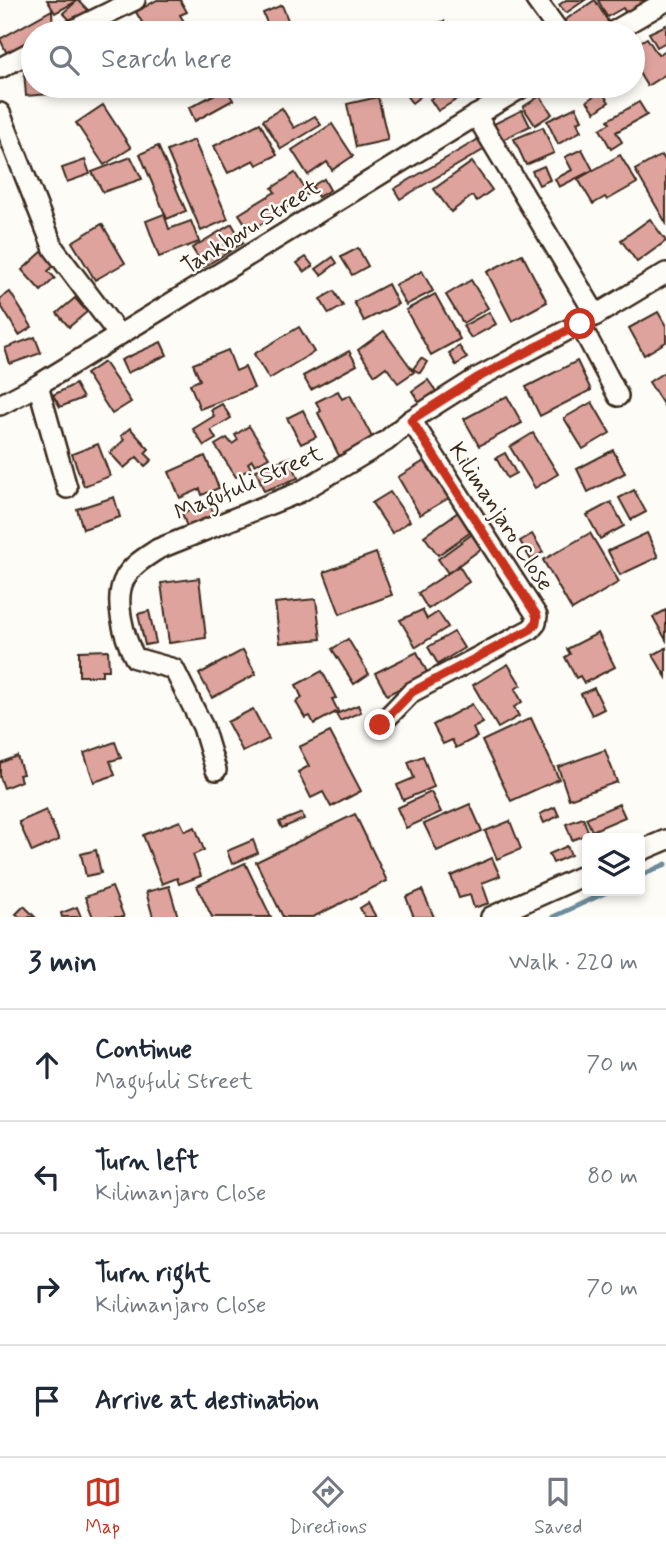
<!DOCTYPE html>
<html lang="en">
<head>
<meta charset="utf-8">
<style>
	body { margin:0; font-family:Mynerve,sans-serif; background:#f2f2f3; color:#1f2937 }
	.controls { position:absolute; right:21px; bottom:21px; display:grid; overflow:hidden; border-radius:7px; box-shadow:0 4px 10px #0003 }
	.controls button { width:63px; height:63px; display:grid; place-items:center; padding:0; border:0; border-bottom:2px solid #e0e1e3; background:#fff; color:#1f2937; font:35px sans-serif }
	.stop { position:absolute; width:21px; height:21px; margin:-16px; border:5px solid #c8321e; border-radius:50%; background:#fff }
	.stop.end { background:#c8321e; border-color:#fff; box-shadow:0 2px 7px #0008 }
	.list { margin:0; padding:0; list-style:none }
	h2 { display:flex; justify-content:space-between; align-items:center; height:91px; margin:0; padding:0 28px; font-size:30px }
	h2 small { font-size:23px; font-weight:400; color:#747a83 }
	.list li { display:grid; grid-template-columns:46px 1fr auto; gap:21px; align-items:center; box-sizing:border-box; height:112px; padding:0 28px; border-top:2px solid #e0e1e3 }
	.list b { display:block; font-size:26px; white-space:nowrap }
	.list p { margin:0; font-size:23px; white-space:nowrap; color:#747a83 }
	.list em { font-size:23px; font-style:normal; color:#747a83 }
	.icon { flex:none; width:38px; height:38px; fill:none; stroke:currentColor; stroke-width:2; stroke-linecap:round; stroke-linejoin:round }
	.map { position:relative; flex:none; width:666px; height:917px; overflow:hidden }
	.search { position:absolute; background:#fff; box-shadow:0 4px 10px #0003; left:21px; right:21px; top:21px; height:77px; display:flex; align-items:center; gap:18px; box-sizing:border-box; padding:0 24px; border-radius:38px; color:#747a83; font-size:26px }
	.sheet { height:539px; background:#fff }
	nav { display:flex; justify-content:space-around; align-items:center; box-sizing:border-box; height:98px; border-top:2px solid #e0e1e3; background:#fff; font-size:19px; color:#747a83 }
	nav a { display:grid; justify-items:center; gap:4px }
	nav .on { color:#c8321e }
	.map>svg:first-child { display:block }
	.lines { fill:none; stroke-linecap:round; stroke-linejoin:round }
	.stream { stroke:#6c8b9b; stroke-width:5 }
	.building { fill:#dda39c; stroke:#3b2a1e; stroke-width:2 }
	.minor-casing { stroke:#3b2a1e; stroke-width:24 }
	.minor { stroke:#fdfcf7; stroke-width:19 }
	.route { stroke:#c8321e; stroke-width:9 }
	.labels { text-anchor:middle; stroke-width:5; stroke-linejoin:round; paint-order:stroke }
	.street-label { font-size:23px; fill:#3b2a1e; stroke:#fdfcf7 }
</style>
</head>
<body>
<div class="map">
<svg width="666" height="917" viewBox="0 0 666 917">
	<rect width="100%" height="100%" fill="#fdfcf7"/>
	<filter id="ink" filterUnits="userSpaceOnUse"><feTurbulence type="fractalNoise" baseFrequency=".0143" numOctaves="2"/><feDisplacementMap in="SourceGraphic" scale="14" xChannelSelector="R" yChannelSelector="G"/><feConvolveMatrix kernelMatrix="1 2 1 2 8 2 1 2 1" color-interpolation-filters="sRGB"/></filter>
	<g filter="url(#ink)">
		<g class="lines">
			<g class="stream">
				<polyline points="640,876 666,864"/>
				<polyline points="553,917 609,891"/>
			</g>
		</g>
		<g class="building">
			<polygon points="47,0 76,0 77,1 55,13"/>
			<polygon points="78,0 89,11 74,24 63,13"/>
			<polygon points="157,0 180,0 187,12 180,15 191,33 138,33 146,29 136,12"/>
			<polygon points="566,0 585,0 566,13 559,5"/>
			<polygon points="595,0 609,23 592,33 570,33 562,22"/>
			<polygon points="598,0 654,0 627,15 623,8 607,17"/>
			<polygon points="282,5 293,33 271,33 263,13"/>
			<polygon points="52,10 53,33 33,33 33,45 9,58 0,39"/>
			<polygon points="444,21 449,33 426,33 424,28"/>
			<polygon points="666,25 666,42 657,47 649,33"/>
			<polygon points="647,38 658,55 666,50 666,74 647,86 639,73 633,77 633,46"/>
			<polygon points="33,70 33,86 50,86 50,94 26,96 24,71"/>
			<polygon points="414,86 422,95 412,103 405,94"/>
			<polygon points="452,86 466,86 469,92 438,111 430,99"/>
			<polygon points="226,88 233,100 195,121 189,108"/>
			<polygon points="601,91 609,102 595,112 587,101"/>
			<polygon points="540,96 552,114 535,125 523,107"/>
			<polygon points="378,97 388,140 356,147 347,104"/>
			<polygon points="639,102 647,115 616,132 622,142 611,149 600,129 610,123 608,120"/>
			<polygon points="103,105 131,148 104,165 76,123"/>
			<polygon points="576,107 582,120 577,122 581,131 558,144 547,121"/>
			<polygon points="282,108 294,128 315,116 321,125 281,149 263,120"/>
			<polygon points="522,110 530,126 500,141 492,125"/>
			<polygon points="260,123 277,155 257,165 254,160 228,173 214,146"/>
			<polygon points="332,124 353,156 332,170 327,162 308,175 292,150"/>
			<polygon points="543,127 554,153 526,165 514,139"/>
			<polygon points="482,137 490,146 400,199 394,189"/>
			<polygon points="194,140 228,219 201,231 167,151"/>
			<polygon points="158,146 186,211 167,219 140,154"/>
			<polygon points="582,149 593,170 559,187 555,179 572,170 565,157"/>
			<polygon points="620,155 637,183 607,200 605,197 593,204 578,179"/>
			<polygon points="662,155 666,162 666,223 635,170"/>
			<polygon points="131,157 142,179 103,192 92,172"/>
			<polygon points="85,160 90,174 67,182 62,168"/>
			<polygon points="472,162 492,190 477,201 472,196 451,212 434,189"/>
			<polygon points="544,166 550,180 539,185 532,171"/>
			<polygon points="295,173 308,194 250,231 239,214 275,192 272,188"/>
			<polygon points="324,179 330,190 318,197 312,186"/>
			<polygon points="164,214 169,229 191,221 199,242 159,257 146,221"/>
			<polygon points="650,219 666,241 637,262 621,240"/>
			<polygon points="102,224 125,263 95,280 72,242"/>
			<polygon points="232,224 243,243 204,267 192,248"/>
			<polygon points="358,248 368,266 352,275 341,257"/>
			<polygon points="44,250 56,264 48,271 55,278 41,291 22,270"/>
			<polygon points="522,254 547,302 512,321 487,272"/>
			<polygon points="306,257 313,266 304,272 297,263"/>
			<polygon points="333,257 337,263 321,275 316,269"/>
			<polygon points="422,271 433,291 406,305 395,285"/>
			<polygon points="471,280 488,308 463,323 446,295"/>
			<polygon points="388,284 398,304 364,321 354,302"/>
			<polygon points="334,291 343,306 329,314 320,299"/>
			<polygon points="10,292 32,327 19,335 0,304 0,299"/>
			<polygon points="435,294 460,339 431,355 406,310"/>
			<polygon points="75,298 87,312 69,327 57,313"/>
			<polygon points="489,312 496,324 471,338 463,326"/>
			<polygon points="658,312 666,326 666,342 644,355 629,328"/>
			<polygon points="299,327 314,352 269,379 254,354"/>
			<polygon points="384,331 414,372 398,383 386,367 375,375 358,350"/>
			<polygon points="35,337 41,353 10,364 5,348"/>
			<polygon points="161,342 167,355 127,373 121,360"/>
			<polygon points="459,346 467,358 456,365 449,353"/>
			<polygon points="228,350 236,371 245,367 254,388 200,409 190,384 200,380 193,364"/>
			<polygon points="349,351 357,365 311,390 303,376"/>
			<polygon points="421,358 427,362 420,373 413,369"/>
			<polygon points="577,361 591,390 540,416 526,387"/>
			<polygon points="104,362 131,402 112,414 86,374"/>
			<polygon points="666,371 666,409 649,382"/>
			<polygon points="428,380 438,394 421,405 412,391"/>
			<polygon points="75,384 83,398 60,407 53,395"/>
			<polygon points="338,391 342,399 350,395 373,439 339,456 318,413 321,411 316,402"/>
			<polygon points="507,396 522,423 479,446 464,419"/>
			<polygon points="592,402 610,433 583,449 564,418"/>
			<polygon points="222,404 231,418 211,430 216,439 204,446 193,429 214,416 211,410"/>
			<polygon points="303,410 316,437 301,444 287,418"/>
			<polygon points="249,426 269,457 255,465 252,460 248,463 251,468 236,477 215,445 227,438 232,444 238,440 235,435"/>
			<polygon points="130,428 149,449 145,453 152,460 145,466 137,457 124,468 110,453 124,440 121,436"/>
			<polygon points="533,433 558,474 535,488 510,447"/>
			<polygon points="98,444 110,476 84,486 72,454"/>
			<polygon points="613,450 625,473 588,492 577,469"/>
			<polygon points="505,453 516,473 507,478 496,458"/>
			<polygon points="205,456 219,488 202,495 200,489 180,498 169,472"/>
			<polygon points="290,457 298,478 264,491 256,470"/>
			<polygon points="426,460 435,476 441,473 454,495 420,515 398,477"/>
			<polygon points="634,490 646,512 631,520 619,498"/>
			<polygon points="390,492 410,521 392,533 372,503"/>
			<polygon points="114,497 120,517 83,529 77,509"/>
			<polygon points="611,502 624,526 600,539 587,515"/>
			<polygon points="210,504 215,518 187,527 182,513"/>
			<polygon points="464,508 478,527 438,555 424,536"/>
			<polygon points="475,532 485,546 448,573 438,559"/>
			<polygon points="590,533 619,582 572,610 543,560"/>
			<polygon points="647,533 658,557 620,575 608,551"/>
			<polygon points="532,534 543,552 531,560 520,541"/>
			<polygon points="376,553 392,595 340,614 324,572"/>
			<polygon points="459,566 469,582 428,609 418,593"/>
			<polygon points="199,578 206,638 169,643 161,583"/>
			<polygon points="316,599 321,639 280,643 275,603"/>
			<polygon points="422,610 427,619 438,612 448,627 416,647 400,620"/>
			<polygon points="666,610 666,640 653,617"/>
			<polygon points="149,611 156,643 145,645 138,614"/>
			<polygon points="454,632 464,648 438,664 428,647"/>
			<polygon points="598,633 615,667 584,683 580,676 576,678 565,657 570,654 567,649"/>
			<polygon points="348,639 369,674 354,684 332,649"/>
			<polygon points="666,648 666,677 653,655"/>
			<polygon points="108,650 109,670 102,670 102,676 79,676 79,651"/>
			<polygon points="243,650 256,674 212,698 199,674"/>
			<polygon points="417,652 428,674 387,695 375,673"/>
			<polygon points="508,664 521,685 515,689 522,702 514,707 519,716 498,728 473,685"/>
			<polygon points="322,671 336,698 332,699 338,711 314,724 310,716 305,718 296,702 302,698 296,685"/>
			<polygon points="594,688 604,709 592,715 581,694"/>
			<polygon points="472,704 483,723 473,728 477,737 456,748 452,740 443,744 433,725"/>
			<polygon points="358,705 361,712 340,721 336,714"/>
			<polygon points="253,709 269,739 243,752 227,722"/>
			<polygon points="531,718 559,779 511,801 482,741"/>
			<polygon points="330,732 361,791 331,807 323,792 311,798 298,772 309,766 299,747"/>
			<polygon points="115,742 121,758 110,761 115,775 94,782 84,753"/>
			<polygon points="605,750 617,782 569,799 558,767"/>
			<polygon points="17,756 23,774 19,775 21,781 4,788 0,777 0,763"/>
			<polygon points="423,756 434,787 403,800 397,785 414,778 408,762"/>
			<polygon points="431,792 441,812 406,828 397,808"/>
			<polygon points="470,804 482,831 437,851 424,824"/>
			<polygon points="619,804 625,817 592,831 586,818"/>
			<polygon points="555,807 559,816 544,823 540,814"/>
			<polygon points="46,810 59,840 32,852 19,822"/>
			<polygon points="302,813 304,819 282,828 279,822"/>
			<polygon points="355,814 387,881 313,917 283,917 256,862"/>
			<polygon points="583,818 589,834 572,840 566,824"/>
			<polygon points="180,821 185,831 195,827 204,850 193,855 201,876 179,884 177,878 162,884 143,835"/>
			<polygon points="510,821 521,849 497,859 485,831"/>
			<polygon points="253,840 258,853 232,864 227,851"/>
			<polygon points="567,846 571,855 553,863 549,854"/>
			<polygon points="96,850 101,873 86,876 81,854"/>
			<polygon points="492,858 500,876 482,883 489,903 474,908 470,895 459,898 451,876"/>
			<polygon points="245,863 271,917 212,917 197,886"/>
			<polygon points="169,886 178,917 153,917 146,892"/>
			<polygon points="112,887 124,917 93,917 85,897"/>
			<polygon points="422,890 434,917 414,917 406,897"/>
			<polygon points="368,903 376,917 365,917 360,908"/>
			<polygon points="24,906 35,917 20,917 16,914"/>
			<polygon points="77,907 81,917 62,917 61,913"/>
		</g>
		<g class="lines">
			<defs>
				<g id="minor">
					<polyline points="536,0 560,33"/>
					<polyline points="67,33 135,0"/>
					<polyline points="611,33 666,1"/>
					<polyline points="0,68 33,51"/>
					<polyline points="0,113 54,249 119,335"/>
					<polyline points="476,115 596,315"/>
					<polyline points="580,324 618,396"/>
					<polyline points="38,385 67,488"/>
					<polyline points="0,405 38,385 524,86"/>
					<polyline points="380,725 412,692 531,629 536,623 537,616 411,420"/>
					<path d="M216 770 203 727 174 669 135 658C124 638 113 599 125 578 132 565 146 557 158 549L300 492 386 441 411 420 477 378 596 315 666 273"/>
					<polyline points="640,851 666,840"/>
					<polyline points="491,917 587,874"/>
				</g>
			</defs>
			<use href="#minor" class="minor-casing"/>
			<use href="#minor" class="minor"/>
		</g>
	</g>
	<g class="lines" filter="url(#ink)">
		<polyline class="route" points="380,725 412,692 531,629 536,623 537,616 411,420 477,378 580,324"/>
	</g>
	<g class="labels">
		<g class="street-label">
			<text transform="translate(250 226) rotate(-32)" y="8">Tankbovu Street</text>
			<text transform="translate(248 482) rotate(-23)" y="8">Magufuli Street</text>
			<text transform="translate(502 516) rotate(57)" y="8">Kilimanjaro Close</text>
		</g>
	</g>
</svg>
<div class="controls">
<button><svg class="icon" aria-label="layers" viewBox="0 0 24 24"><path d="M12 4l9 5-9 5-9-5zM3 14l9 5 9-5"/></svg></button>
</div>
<div class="stop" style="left:580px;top:324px"></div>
<div class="stop end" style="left:380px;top:725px"></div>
<div class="search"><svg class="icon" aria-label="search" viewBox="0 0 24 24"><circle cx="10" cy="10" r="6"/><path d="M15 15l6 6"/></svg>Search here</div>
</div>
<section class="sheet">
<h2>3 min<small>Walk · 220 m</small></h2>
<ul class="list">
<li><svg class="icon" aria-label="ahead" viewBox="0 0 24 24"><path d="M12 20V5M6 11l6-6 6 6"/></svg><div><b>Continue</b><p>Magufuli Street</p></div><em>70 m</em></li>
<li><svg class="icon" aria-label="left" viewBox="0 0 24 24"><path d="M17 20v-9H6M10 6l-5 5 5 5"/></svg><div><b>Turn left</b><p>Kilimanjaro Close</p></div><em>80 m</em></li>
<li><svg class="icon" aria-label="right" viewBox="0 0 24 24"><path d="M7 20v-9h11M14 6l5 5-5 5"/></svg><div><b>Turn right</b><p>Kilimanjaro Close</p></div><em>70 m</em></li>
<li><svg class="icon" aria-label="arrive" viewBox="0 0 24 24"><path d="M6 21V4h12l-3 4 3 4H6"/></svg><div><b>Arrive at destination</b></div></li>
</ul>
</section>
<nav>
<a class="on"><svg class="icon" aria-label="map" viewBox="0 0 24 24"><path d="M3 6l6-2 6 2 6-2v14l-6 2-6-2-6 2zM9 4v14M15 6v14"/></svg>Map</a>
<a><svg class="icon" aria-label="directions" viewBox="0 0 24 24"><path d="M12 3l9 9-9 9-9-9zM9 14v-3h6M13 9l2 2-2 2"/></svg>Directions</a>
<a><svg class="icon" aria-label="saved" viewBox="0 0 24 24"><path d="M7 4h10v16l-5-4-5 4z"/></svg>Saved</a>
</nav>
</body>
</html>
